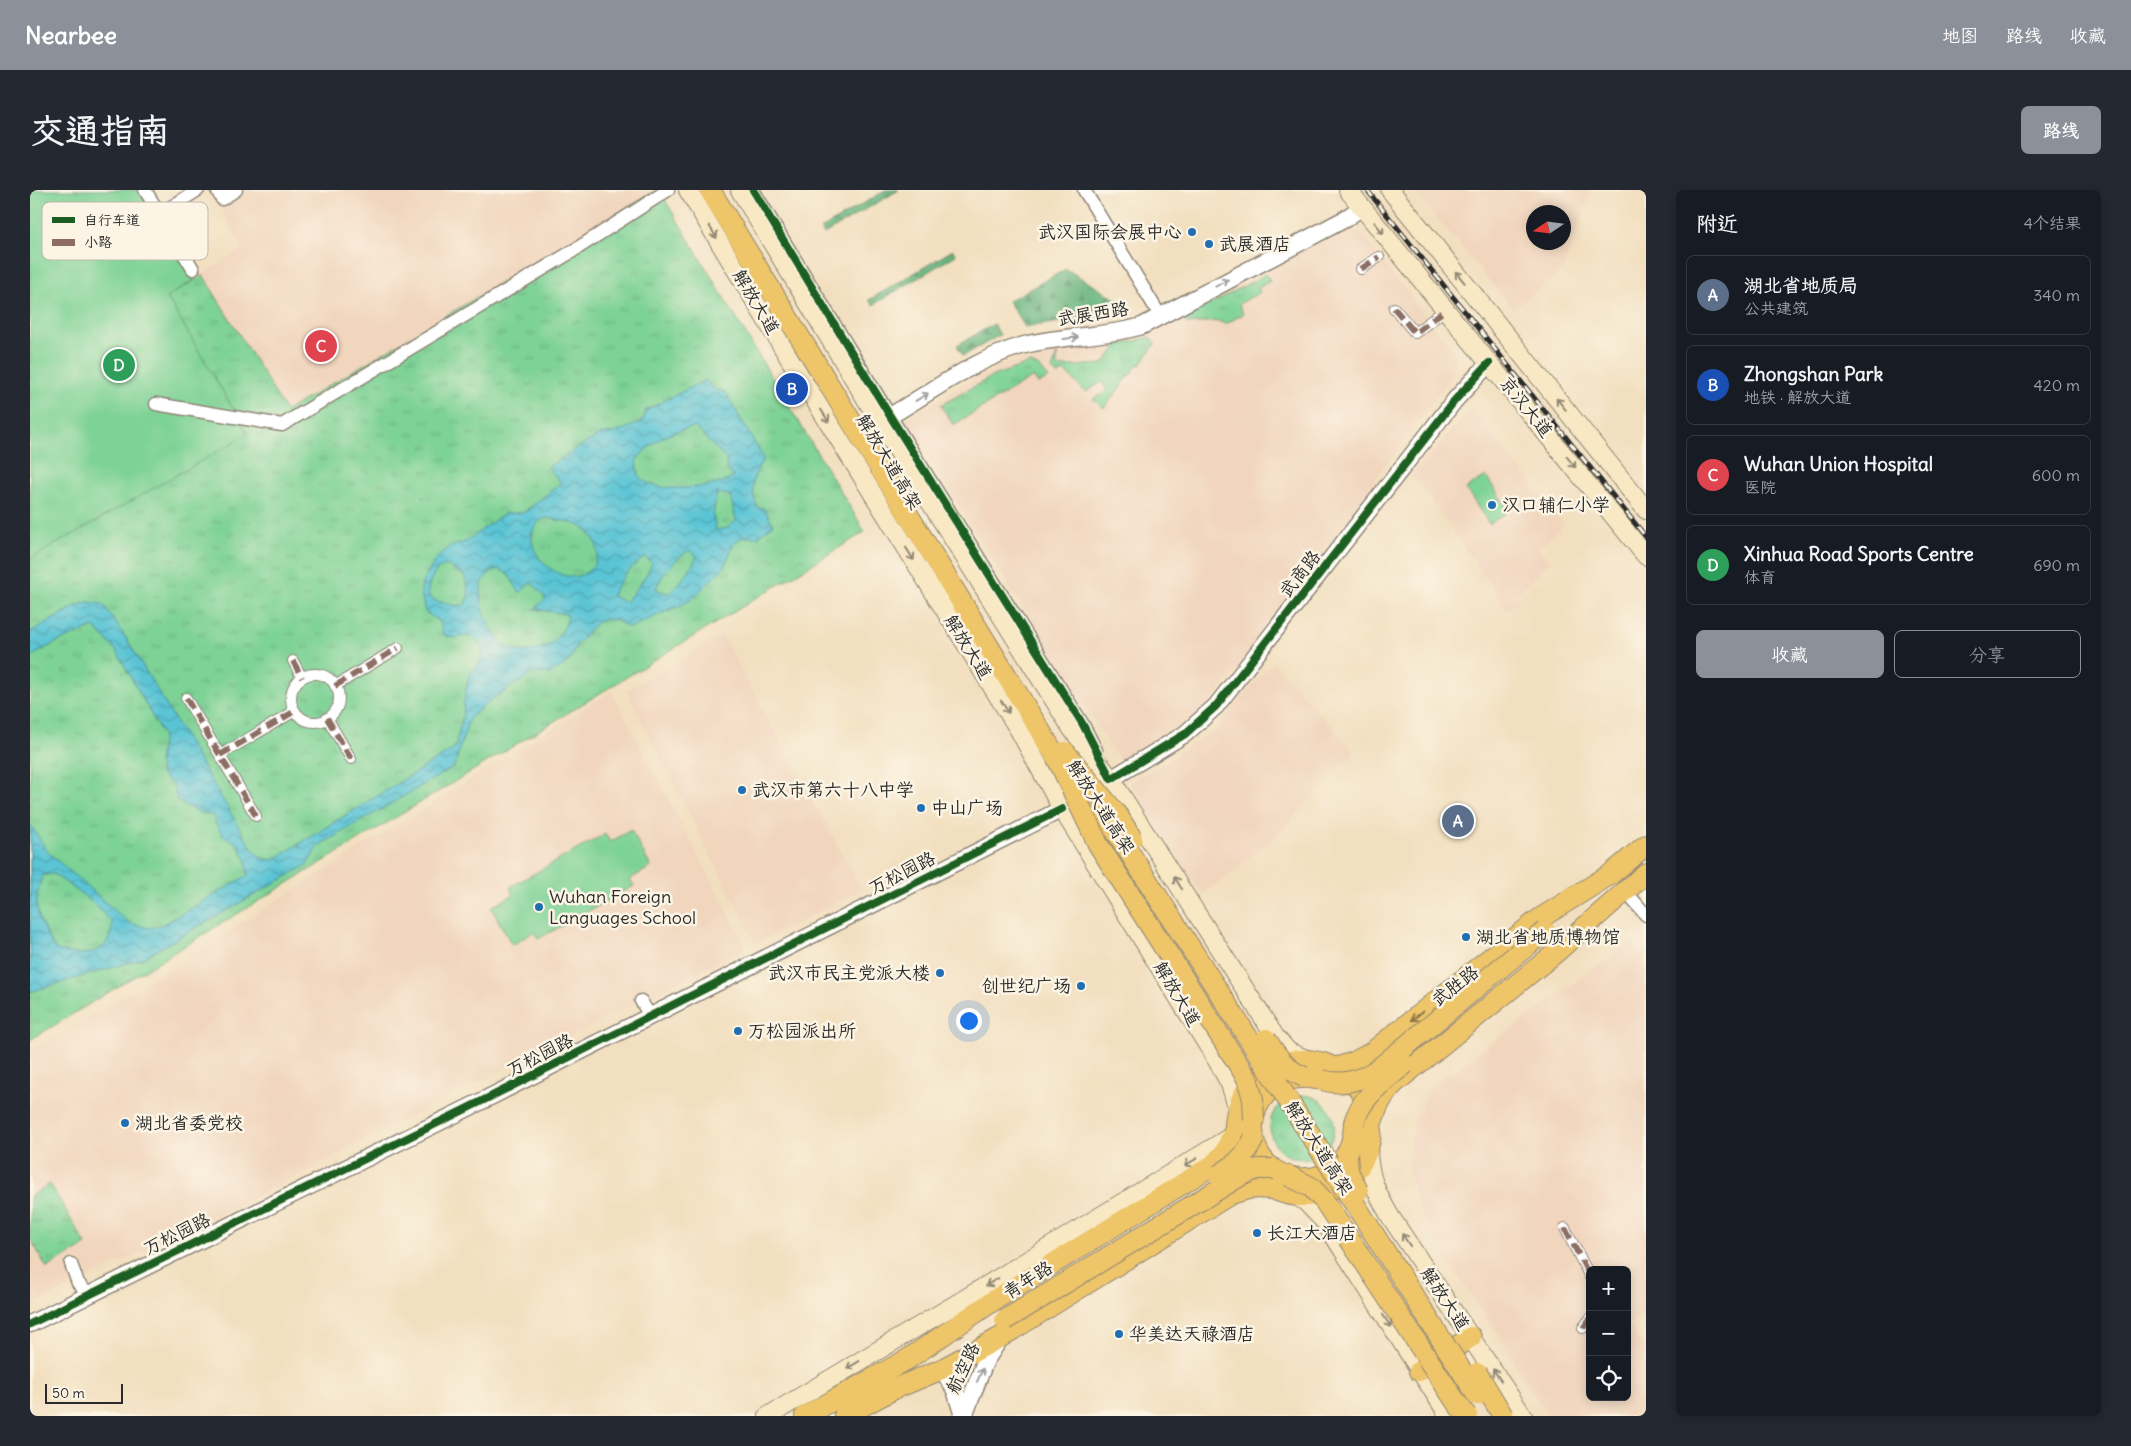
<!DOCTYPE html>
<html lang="zh">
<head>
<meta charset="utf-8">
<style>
	body { margin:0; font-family:Delius,"LXGW WenKai TC",sans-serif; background:#242831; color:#f1f3f6 }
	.controls { position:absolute; right:15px; bottom:15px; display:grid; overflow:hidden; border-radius:8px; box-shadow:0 2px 12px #0003 }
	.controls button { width:45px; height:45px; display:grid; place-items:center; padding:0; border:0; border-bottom:1px solid #363941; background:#171b24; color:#f1f3f6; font:25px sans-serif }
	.compass { position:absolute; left:1496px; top:15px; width:45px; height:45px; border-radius:50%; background:#171b24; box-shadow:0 2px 12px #0003; rotate:257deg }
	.scale { position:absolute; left:15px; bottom:12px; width:78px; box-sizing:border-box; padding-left:5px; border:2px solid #2b2b2b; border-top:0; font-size:14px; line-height:18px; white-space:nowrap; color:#2b2b2b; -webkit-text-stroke:4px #fcf5e5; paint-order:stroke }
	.you { position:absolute; left:938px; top:830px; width:18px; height:18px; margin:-12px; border:4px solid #fff; border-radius:50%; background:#1a73e8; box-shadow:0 0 0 8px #1a73e833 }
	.badge { display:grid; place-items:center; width:32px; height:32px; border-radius:50%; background:#8c9099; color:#fff; font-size:16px; font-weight:700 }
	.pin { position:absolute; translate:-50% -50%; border:2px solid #fff; box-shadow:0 1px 5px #0006 }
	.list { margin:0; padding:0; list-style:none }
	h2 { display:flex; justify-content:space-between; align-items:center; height:65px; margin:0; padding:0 20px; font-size:21px }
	h2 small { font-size:16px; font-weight:400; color:#9ea1a6 }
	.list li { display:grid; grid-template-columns:32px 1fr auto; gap:15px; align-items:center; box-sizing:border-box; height:80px; margin:0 10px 10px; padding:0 10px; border:1px solid #363941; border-radius:8px }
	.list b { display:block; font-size:19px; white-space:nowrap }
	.list p { margin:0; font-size:16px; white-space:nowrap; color:#9ea1a6 }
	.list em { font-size:16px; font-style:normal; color:#9ea1a6 }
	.actions { display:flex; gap:10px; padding:15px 20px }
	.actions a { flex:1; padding:11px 0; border:1px solid #8c9099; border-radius:8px; text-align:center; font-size:18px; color:#8c9099 }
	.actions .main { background:#8c9099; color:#fff }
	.icon { flex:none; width:28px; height:28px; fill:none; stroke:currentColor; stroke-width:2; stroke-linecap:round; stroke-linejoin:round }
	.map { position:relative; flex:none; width:1616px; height:1226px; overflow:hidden; border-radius:8px }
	header { display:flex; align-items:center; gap:30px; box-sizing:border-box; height:70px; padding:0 25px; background:#8c9099; color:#fff }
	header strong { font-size:24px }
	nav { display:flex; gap:28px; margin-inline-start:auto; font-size:18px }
	.intro { display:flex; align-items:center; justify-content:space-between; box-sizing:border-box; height:120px; padding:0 30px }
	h1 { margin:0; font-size:35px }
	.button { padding:12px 22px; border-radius:8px; background:#8c9099; color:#fff; font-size:18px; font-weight:700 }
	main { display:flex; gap:30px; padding:0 30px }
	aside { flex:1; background:#171b24; border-radius:8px; box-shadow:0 2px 12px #0003 }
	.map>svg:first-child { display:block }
	.built { fill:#f1d5bd; fill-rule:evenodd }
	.grass { fill:url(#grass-tufts); stroke:#547e60 }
	.forest { fill:url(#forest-firs); stroke:#487054 }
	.pitch { fill:#7dd295; stroke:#547e60 }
	.water { fill:url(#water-waves); stroke:#427880; fill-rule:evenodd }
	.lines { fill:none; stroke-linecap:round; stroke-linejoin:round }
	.pedestrian-casing { stroke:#8e8575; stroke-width:12 }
	.minor-casing { stroke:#8e8575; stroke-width:15 }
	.tertiary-casing { stroke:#8e8575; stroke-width:19 }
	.secondary-casing { stroke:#8e8575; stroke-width:20 }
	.primary-casing { stroke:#8e8575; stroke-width:22 }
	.pedestrian { stroke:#fff; stroke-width:10 }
	.minor { stroke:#fff; stroke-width:12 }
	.tertiary { stroke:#fff; stroke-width:16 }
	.secondary { stroke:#f8e8c3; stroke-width:18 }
	.primary { stroke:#eec569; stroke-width:20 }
	.rail-casing { stroke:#2b2b2b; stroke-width:5 }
	.rail { stroke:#fcf5e5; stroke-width:3; stroke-dasharray:9; stroke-linecap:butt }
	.primary-bridge-casing { stroke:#8e8575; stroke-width:22; stroke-linecap:butt }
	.primary-bridge { stroke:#eec569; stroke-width:20 }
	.quiet { stroke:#8d6e63; stroke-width:6; stroke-dasharray:12 6; stroke-linecap:butt }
	.cycleway-casing { stroke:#fcf5e5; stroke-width:11 }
	.cycleway { stroke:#1b5e20; stroke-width:8 }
	.oneway { stroke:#928a77 }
	.oneway2 { stroke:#a0a0a0 }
	.oneway3 { stroke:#8c784a }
	.poi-dot { fill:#1f6fb2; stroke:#fcf5e5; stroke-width:2 }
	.labels { text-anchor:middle; stroke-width:5; stroke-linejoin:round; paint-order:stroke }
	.poi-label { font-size:18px; fill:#2b2b2b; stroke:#fcf5e5; text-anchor:start }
	.street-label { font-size:18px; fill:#2b2b2b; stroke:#fcf5e5 }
	.key { fill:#fcf5e5; stroke:#bdb8ad; stroke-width:1 }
	.key-label { font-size:14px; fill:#2b2b2b }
</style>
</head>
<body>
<header>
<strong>Nearbee</strong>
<nav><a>地图</a><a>路线</a><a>收藏</a></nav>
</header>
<div class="intro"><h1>交通指南</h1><a class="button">路线</a></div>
<main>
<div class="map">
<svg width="1616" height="1226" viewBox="0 0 1616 1226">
	<defs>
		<pattern id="grass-tufts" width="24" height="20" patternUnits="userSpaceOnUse" patternTransform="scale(1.25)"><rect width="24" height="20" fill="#7dd295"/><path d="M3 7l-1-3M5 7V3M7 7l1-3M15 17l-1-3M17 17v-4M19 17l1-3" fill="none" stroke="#6cb481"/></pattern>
		<pattern id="forest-firs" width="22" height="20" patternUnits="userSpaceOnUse" patternTransform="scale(1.25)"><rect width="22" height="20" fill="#66b47e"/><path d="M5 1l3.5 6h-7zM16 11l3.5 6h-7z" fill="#549367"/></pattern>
		<pattern id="water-waves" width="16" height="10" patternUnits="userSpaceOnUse" patternTransform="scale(1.25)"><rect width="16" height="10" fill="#5ac4d5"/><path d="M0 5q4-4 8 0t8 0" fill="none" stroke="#4b9fad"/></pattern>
	</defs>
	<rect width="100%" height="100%" fill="#fcf5e5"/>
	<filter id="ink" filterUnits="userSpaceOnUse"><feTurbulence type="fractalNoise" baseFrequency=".02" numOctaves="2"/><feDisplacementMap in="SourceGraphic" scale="10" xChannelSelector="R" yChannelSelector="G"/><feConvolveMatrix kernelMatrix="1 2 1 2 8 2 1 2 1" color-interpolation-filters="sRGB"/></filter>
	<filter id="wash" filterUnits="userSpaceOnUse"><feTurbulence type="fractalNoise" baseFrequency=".0096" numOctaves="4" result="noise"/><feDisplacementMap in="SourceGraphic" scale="20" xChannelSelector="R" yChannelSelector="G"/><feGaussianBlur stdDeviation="1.12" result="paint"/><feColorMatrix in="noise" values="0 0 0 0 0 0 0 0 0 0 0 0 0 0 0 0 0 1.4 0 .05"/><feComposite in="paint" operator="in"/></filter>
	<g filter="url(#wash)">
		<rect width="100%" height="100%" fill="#f2dfbf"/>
		<g class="built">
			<polygon points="199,0 627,0 256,221 173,85 164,90 213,58 185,8"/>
			<path d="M1383 0H1561L1533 80 1484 120ZM1504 22H1534V52H1504Z"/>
			<polygon points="1323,40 1335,48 1425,164 1425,172 1420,188 1355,275 1231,451 1173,520 1090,571 874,230 956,182 985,170 1027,157 1113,141 1310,43"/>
			<polygon points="1442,219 1534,335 1508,358 1520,372 1484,406 1488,412 1477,420 1391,295 1380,285"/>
			<polygon points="692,445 832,700 726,754 596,501"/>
			<polygon points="1243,472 1324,562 1243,649 1172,705 1100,593 1184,541"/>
			<polygon points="581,501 717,758 426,903 231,1004 0,1116 0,862 111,796"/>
			<path d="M1603 750 1616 774V1121L1598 1135 1616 1157V1226H1518L1463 1136 1410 1060 1388 1016 1377 977 1384 931 1401 897ZM1560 1080H1597V1207H1560Z"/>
		</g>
		<g class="grass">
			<polygon points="627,0 629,0 835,342 0,850 0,368 137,107 173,85 256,221"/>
			<polygon points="1236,84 1240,91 1228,98 1230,102 1209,114 1213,124 1196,134 1188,131 1158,134 1153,129"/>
			<polygon points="1120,147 1125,154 1123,157 1110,175 1108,174 1074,218 1063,209 1077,201 1072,192 1056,202 1034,181 1028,186 1022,180 1027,164 1027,177 1073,174 1088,155"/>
			<polygon points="1000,173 1010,178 1019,188 1008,194 1003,187 923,235 911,215 963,186"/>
			<circle cx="1272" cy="937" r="32"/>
			<polygon points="20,994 56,1055 17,1078 0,1048 0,1006"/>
		</g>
		<g class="forest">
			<polygon points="856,0 869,0 794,44 791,39"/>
			<polygon points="923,60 926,65 843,115 839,110"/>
			<polygon points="1036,79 1091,112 1088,124 995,137 978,111"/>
			<polygon points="964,134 970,145 933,166 927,155"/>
		</g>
		<g class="pitch">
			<polygon points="0,0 109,0 164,90 137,107 218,244 0,369"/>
			<polygon points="1456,286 1479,321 1459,334 1436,299"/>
			<polygon points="601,640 621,677 600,689 604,696 508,749 504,742 482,755 461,717 483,705 480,697 575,644 580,652"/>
		</g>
		<path class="water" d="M675 190 685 199 695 202 734 269C721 286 720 299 728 318H734L743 334 728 347H712L704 353 694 377 660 411 599 438 586 430 576 429 566 433 546 456 540 470 531 478 520 484 503 483 458 512 439 529 424 577 288 656 277 675 111 769 0 802V635C8 645 13 656 21 665L99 733 119 738 134 734 218 685 216 670 207 653 193 646 182 625 171 623 147 611 143 595 131 584 129 572 133 546 86 460 64 437 27 452 0 467V442L48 415 58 412 73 414 96 448 221 657 231 668 243 670 425 558C427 547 431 536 433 524 434 511 435 499 439 486 444 474 460 470 449 453 442 442 434 447 425 448 422 448 417 446 414 445L409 431 395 422 391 403 392 393 405 370 419 357 435 352 475 323H493L531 293 518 277 570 244 584 243 612 232 616 220ZM665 237 696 269 697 279 703 287C690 298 639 301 623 295 618 294 613 290 609 287L606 271C620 252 641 241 665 237ZM687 303 700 305 706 331 697 338 686 340 683 325ZM515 328C523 329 546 333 552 337 571 348 574 376 551 385 523 396 480 347 515 328ZM659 360 667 366C660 381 650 393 639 404L626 399C632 382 645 370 659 360ZM615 367 622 373C616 388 606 400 595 412L582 406C588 390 601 377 615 367ZM417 375 434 386C438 396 441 405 434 415 426 416 423 415 415 413 400 410 394 407 401 390 405 381 408 378 417 375ZM469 379 478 384 490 403 501 392 516 408 505 419 536 424 538 427C535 440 523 457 509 459 500 461 490 463 482 459 458 449 433 387 469 379ZM24 684 60 710 82 732C82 767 51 768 25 759 9 731 0 717 13 685Z"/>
	</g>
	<g filter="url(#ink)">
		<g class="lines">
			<defs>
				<g id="pedestrian">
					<polyline points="1331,79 1349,67"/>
					<polyline points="1364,118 1385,143 1416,119"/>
					<polyline points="263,471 272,488"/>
					<circle cx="285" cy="508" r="24"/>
					<polyline points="305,496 368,458"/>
					<polyline points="156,508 226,626"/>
					<polyline points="297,528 321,569"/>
					<polyline points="190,565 265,521"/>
					<polyline points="1535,1038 1560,1087"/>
					<polyline points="1553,1138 1560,1129"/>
				</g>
				<g id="minor">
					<polyline points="115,0 163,79"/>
					<polyline points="187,0 192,9 206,0"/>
					<polyline points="723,0 860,226 1052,533 1066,560"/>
					<polyline points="1054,0 1131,127"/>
					<polyline points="130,24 168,0"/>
					<polyline points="126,214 252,235 543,61 638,0"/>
					<polyline points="1595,701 1616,725"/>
					<polyline points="611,811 620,826"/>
					<polyline points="41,1074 48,1093 59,1105"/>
				</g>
				<g id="tertiary">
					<path d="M850 232C896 206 940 171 991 156 1030 145 1072 148 1112 136L1315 29 1332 17"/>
					<polyline points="1081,589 1155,544 1186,516 1425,210 1459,173"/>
					<polyline points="0,1134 446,914 1032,619"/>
					<polyline points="912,1179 925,1200 933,1226"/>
					<polyline points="934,1226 955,1172 971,1147"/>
				</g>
				<g id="secondary">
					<polyline points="658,0 770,186 989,540 1032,619 1188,872 1200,894 1208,919"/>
					<polyline points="710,0 850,232 1042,539 1081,589 1246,848 1259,862 1279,870"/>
					<polyline points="1318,0 1616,366"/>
					<polyline points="1360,0 1616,320"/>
					<path d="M1338 959C1338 985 1347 1004 1360 1026L1493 1226"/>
					<polyline points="1268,1007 1276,1012 1295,1032 1419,1226"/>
					<polyline points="738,1226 926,1114 1202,946"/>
				</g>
				<g id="primary">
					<polyline points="680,0 1036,583"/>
					<polyline points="1059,620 1076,646"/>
					<circle cx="1273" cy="938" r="68"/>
					<polyline points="1305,878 1324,872 1342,862 1509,729 1581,684 1616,655"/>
					<path d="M1286 889C1268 885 1249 890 1237 903 1229 911 1224 923 1223 934 1219 1002 1322 1011 1324 933"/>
					<path d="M1341 936C1346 918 1352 905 1366 892L1524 764 1616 683"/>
					<polyline points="1389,1181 1441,1147"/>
					<polyline points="775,1226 878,1169 966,1109 1183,975 1195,962 1205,939"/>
					<polyline points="814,1226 864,1199 912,1179 971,1147 1201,1004 1222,998 1242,999"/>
				</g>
			</defs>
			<use href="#pedestrian" class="pedestrian-casing"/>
			<use href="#minor" class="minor-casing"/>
			<use href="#tertiary" class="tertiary-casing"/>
			<use href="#secondary" class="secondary-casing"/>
			<use href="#primary" class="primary-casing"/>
			<use href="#pedestrian" class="pedestrian"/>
			<use href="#minor" class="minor"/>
			<use href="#tertiary" class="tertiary"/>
			<use href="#secondary" class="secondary"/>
			<use href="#primary" class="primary"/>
			<defs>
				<polyline id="rail" points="1337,0 1616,347"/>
			</defs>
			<use href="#rail" class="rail-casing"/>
			<use href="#rail" class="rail"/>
			<defs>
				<g id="primary-bridge">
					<polyline points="1035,562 1088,626 1102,648"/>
					<polyline points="1027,568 1068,654 1217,888 1223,909 1224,930"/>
					<polyline points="1085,640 1447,1205"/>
					<path d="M1236 849C1247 866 1255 879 1274 887"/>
					<path d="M1291 890C1313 896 1329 891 1348 879L1515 741"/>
					<path d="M1324 933C1331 906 1355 891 1375 874"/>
					<polyline points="1317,963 1318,981 1328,1001"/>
					<path d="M1189 985C1205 975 1216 966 1224 948"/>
					<polyline points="1259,986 1281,997 1295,1012 1426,1212 1437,1226"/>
					<polyline points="975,1130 1210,986 1227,979 1243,979"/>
					<polyline points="1447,1183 1473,1226"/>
				</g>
			</defs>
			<use href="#primary-bridge" class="primary-bridge-casing"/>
			<use href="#primary-bridge" class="primary-bridge"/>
			<g class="quiet">
				<polyline points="1331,79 1349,67"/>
				<polyline points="1364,118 1385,143 1416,119"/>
				<polyline points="263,471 272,488"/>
				<polyline points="305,496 368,458"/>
				<polyline points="156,508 226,626"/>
				<polyline points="297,528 321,569"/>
				<polyline points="190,565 265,521"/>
				<polyline points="1535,1038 1560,1087"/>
				<polyline points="1553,1138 1560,1129"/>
			</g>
			<defs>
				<g id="cycleway">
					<polyline points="723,0 860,226 1052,533 1081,589 1155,544 1186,516 1425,210 1459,173"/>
					<polyline points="0,1134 446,914 1032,619"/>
				</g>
			</defs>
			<use href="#cycleway" class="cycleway-casing"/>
			<use href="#cycleway" class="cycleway"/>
		</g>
		<defs><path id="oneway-shaft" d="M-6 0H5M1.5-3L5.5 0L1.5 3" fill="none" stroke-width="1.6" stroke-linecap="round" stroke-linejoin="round" transform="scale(1.25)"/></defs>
		<g class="oneway">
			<use href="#oneway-shaft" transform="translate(1349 38) rotate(51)"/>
			<use href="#oneway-shaft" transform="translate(683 42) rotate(59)"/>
			<use href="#oneway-shaft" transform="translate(1430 87) rotate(-129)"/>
			<use href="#oneway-shaft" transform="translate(1531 214) rotate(-129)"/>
			<use href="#oneway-shaft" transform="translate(795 226) rotate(58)"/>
			<use href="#oneway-shaft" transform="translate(1541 272) rotate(51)"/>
			<use href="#oneway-shaft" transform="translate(880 364) rotate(58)"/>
			<use href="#oneway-shaft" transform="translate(975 517) rotate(58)"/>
			<use href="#oneway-shaft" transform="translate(1148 693) rotate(-123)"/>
			<use href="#oneway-shaft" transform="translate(1161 972) rotate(149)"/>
			<use href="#oneway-shaft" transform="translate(1376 1050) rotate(-124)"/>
			<use href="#oneway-shaft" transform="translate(962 1092) rotate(149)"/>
			<use href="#oneway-shaft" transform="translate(1357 1131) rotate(57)"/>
			<use href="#oneway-shaft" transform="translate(823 1175) rotate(149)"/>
			<use href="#oneway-shaft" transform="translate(1467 1185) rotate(-124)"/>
		</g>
		<g class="oneway2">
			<use href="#oneway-shaft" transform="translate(1192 93) rotate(-29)"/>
			<use href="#oneway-shaft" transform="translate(1041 148) rotate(-7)"/>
			<use href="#oneway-shaft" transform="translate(892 207) rotate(-31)"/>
			<use href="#oneway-shaft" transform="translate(950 1185) rotate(-66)"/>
		</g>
		<use class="oneway3" href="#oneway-shaft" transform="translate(1387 826) rotate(142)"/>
	</g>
	<g class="poi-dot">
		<circle cx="1162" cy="42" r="5"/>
		<circle cx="1179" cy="54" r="5"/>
		<circle cx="1462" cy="315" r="5"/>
		<circle cx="712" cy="600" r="5"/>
		<circle cx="891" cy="618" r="5"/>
		<circle cx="509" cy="717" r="5"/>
		<circle cx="1436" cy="747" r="5"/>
		<circle cx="910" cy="783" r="5"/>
		<circle cx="1051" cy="796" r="5"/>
		<circle cx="708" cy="841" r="5"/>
		<circle cx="95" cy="933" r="5"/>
		<circle cx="1227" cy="1043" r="5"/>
		<circle cx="1089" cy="1144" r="5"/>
	</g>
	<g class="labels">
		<g class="poi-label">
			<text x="1152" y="48" text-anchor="end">武汉国际会展中心</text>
			<text x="1189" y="60">武展酒店</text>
			<text x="1472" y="321">汉口辅仁小学</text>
			<text x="722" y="606">武汉市第六十八中学</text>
			<text x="901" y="624">中山广场</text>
			<text x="519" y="713">Wuhan Foreign<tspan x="519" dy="21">Languages School</tspan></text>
			<text x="1446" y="753">湖北省地质博物馆</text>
			<text x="900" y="789" text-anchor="end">武汉市民主党派大楼</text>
			<text x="1041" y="802" text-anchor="end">创世纪广场</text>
			<text x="718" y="847">万松园派出所</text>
			<text x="105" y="939">湖北省委党校</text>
			<text x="1237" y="1049">长江大酒店</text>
			<text x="1099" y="1150">华美达天禄酒店</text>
		</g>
		<g class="street-label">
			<text transform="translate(726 112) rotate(59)" y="6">解放大道</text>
			<text transform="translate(1063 124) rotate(-9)" y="6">武展西路</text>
			<text transform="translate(1496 217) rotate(51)" y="6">京汉大道</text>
			<text transform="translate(859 272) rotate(59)" y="6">解放大道高架</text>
			<text transform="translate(1270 384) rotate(-52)" y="6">武商路</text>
			<text transform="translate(938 457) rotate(58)" y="6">解放大道</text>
			<text transform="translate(1071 617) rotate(57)" y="6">解放大道高架</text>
			<text transform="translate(872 683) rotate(-27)" y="6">万松园路</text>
			<text transform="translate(1425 796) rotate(-38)" y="6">武胜路</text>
			<text transform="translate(1147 804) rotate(59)" y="6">解放大道</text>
			<text transform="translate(510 865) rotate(-27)" y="6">万松园路</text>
			<text transform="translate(1289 958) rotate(57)" y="6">解放大道高架</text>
			<text transform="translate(147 1044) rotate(-26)" y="6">万松园路</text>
			<text transform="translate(998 1090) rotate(-32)" y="6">青年路</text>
			<text transform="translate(1415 1109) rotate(56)" y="6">解放大道</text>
			<text transform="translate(933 1178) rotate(-65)" y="6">航空路</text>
		</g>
	</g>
	<rect x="12" y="12" width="166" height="58" rx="8" class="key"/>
	<rect x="22" y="27" width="23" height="6" fill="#1b5e20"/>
	<rect x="22" y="49" width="23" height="7" fill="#8d6e63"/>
	<g class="key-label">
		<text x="54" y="35">自行车道</text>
		<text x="54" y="57">小路</text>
	</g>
</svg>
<div class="controls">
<button>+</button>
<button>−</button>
<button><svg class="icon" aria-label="locate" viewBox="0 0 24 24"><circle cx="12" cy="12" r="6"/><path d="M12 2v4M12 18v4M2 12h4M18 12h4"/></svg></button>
</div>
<svg class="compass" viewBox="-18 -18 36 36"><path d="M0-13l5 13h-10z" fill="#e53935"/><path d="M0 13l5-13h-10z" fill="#9ea1a6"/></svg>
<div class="scale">50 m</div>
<div class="you"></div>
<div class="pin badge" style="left:1428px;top:631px;background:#5c6f8a">A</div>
<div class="pin badge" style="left:762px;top:199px;background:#1a4fb4">B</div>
<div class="pin badge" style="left:291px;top:156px;background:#e0444e">C</div>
<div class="pin badge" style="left:89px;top:175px;background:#2e9e5b">D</div>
</div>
<aside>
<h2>附近<small>4个结果</small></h2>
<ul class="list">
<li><span class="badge" style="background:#5c6f8a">A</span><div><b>湖北省地质局</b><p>公共建筑</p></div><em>340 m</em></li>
<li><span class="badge" style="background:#1a4fb4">B</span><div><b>Zhongshan Park</b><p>地铁 · 解放大道</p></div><em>420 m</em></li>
<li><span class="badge" style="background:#e0444e">C</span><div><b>Wuhan Union Hospital</b><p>医院</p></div><em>600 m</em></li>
<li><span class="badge" style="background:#2e9e5b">D</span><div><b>Xinhua Road Sports Centre</b><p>体育</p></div><em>690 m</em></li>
</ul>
<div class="actions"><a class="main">收藏</a><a>分享</a></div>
</aside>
</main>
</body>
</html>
